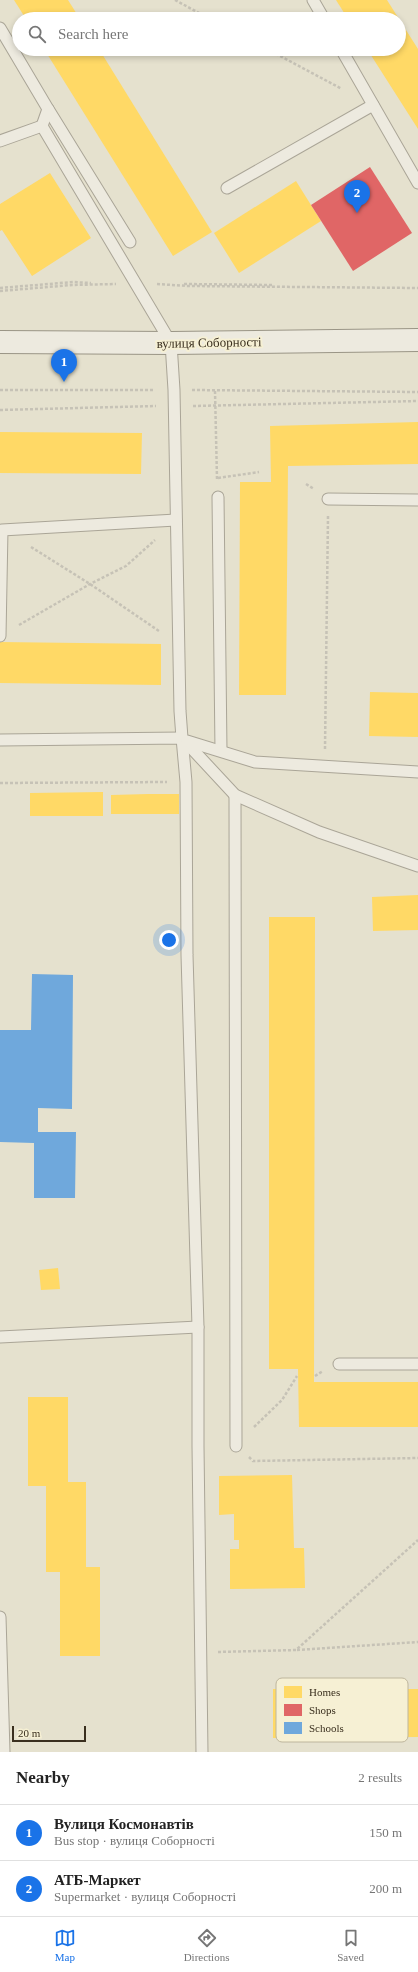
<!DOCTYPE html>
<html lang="en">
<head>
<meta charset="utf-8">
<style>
	body { margin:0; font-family:Georgia,serif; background:#f2f2f2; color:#222 }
	.scale { position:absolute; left:12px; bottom:10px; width:74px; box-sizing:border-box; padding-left:4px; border:2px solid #3a2f1e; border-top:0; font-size:11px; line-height:14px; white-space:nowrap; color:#3a2f1e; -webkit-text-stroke:3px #f6f0d4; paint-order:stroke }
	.you { position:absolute; left:169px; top:940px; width:14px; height:14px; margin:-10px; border:3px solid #fff; border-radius:50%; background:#1a73e8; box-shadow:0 0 0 6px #1a73e833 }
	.badge { display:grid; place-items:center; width:26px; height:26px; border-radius:50%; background:#1a73e8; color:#fff; font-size:13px; font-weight:700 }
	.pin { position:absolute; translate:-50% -33px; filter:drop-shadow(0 1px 2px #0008) }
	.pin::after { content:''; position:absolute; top:21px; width:14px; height:12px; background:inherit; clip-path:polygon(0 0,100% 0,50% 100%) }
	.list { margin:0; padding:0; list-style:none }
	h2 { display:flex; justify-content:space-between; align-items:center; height:52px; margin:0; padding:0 16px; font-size:17px }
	h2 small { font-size:13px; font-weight:400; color:#767676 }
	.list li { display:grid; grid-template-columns:26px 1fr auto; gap:12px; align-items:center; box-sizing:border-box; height:56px; padding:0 16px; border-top:1px solid #e0e0e0 }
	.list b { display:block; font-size:15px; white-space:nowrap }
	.list p { margin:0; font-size:13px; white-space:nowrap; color:#767676 }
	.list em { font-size:13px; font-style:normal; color:#767676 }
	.icon { flex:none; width:22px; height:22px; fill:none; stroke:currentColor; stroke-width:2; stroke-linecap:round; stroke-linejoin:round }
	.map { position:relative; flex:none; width:418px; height:1752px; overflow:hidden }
	.search { position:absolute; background:#fff; box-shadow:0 2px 6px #0003; left:12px; right:12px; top:12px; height:44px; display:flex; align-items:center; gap:10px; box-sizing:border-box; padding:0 14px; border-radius:22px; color:#767676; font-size:15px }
	.sheet { height:164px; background:#fff }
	nav { display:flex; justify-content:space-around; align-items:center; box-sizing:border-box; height:56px; border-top:1px solid #e0e0e0; background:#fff; font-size:11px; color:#767676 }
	nav a { display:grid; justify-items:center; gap:2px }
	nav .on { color:#1a73e8 }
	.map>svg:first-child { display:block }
	.homes { fill:#ffd966 }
	.shops { fill:#e06666 }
	.schools { fill:#6fa8dc }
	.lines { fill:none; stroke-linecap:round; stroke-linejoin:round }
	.lane-casing { stroke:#aaa597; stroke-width:13 }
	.secondary-casing { stroke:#9a9586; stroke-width:24 }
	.path { stroke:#c6c2b6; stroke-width:2.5; stroke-dasharray:3 2; stroke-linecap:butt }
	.lane { stroke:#edeadf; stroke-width:11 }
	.secondary { stroke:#edeadf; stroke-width:22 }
	.labels { text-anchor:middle; stroke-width:4; stroke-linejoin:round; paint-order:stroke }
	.street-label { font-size:13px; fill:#3a2f1e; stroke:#f6f0d4 }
	.key { fill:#f6f0d4; stroke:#beb69d; stroke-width:1 }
	.key-label { font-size:11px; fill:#3a2f1e }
</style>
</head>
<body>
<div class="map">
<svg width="418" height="1752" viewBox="0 0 418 1752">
	<rect width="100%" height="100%" fill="#e5e1ce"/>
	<g class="homes">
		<polygon points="14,0 68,0 80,19 26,19"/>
		<polygon points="336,0 387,0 399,19 348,19"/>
		<polygon points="399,19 418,49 418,129 367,49 399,49"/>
		<polygon points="44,49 99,49 212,232 173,256"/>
		<polygon points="50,173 91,238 32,276 2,230 0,231 0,204"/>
		<polygon points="296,181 321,221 239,273 214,233"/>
		<polygon points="418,422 418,464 288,466 286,695 239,695 240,482 271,482 270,426"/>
		<polygon points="0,432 142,433 141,474 0,473"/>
		<polygon points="0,642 161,644 161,685 0,683"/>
		<polygon points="370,692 418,693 418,737 369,736"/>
		<polygon points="103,792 103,816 30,816 30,793"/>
		<polygon points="148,794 179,794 179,814 111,814 111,795"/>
		<polygon points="418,895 418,930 373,931 372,897"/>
		<polygon points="269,917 315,917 314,1382 418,1382 418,1427 299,1427 298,1369 269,1369"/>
		<polygon points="58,1268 60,1289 41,1290 39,1270"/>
		<polygon points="28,1397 68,1397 68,1482 86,1482 86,1567 100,1567 100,1656 60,1656 60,1572 46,1572 46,1486 28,1486"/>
		<polygon points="292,1475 294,1548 304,1548 305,1588 230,1589 230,1549 239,1549 239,1540 234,1540 234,1514 219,1515 219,1476"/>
		<polygon points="273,1689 418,1689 418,1737 273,1738"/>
	</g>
	<polygon class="shops" points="370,167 412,233 353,271 311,205"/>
	<polygon class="schools" points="32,974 73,975 72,1109 38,1108 38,1132 76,1132 75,1198 34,1198 34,1143 0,1142 0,1030 31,1030"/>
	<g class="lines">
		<defs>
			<g id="lane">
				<polyline points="313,0 324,19"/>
				<polyline points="0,28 48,109 42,126 171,343 174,390 180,711 182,738 235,795 319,832 418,866"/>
				<polyline points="341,49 418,183"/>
				<polyline points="48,109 130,242"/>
				<polyline points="0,141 42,126"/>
				<polyline points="227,188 373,105"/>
				<polyline points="218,497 221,750"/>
				<polyline points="328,499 418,500"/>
				<polyline points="0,636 2,530 176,520"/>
				<polyline points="0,740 182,738 186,782 187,955 198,1327 198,1446 202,1752"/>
				<polyline points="187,741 255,762 418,772"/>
				<polyline points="235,795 236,1446"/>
				<polyline points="0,1337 198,1327"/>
				<polyline points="339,1364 418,1364"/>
				<polyline points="0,1617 4,1752"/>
			</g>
			<polyline id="secondary" points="0,342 171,343 418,340"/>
		</defs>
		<use href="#lane" class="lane-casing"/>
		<use href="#secondary" class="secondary-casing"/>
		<g class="path">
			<polyline points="175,0 210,19"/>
			<polyline points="267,49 342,89"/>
			<polyline points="157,284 188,286 418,288"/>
			<polyline points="184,284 273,285"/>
			<polyline points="0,288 73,282 91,283"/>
			<polyline points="0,291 72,285 116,284"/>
			<polyline points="0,390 155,390"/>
			<polyline points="192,390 418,392"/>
			<polyline points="215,391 217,479"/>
			<polyline points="193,406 418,401"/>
			<polyline points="0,410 156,406"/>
			<polyline points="218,478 259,472"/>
			<polyline points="306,484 314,489"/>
			<polyline points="31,547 90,584 159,631"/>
			<polyline points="19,625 90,584 126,566 155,540"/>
			<polyline points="325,749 328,516"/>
			<polyline points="0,783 167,782"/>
			<polyline points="315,1376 323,1371"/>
			<polyline points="254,1427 282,1400 297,1376"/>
			<polyline points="249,1457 253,1461 418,1458"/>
			<polyline points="297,1650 418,1642"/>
			<polyline points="218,1652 296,1650 418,1540"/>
		</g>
		<use href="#lane" class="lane"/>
		<use href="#secondary" class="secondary"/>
	</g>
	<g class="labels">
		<g class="street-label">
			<text transform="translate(209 342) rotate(-1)" y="5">вулиця Соборності</text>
		</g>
	</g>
	<rect x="276" y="1678" width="132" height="64" rx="6" class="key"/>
	<rect x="284" y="1686" width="18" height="12" fill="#ffd966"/>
	<rect x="284" y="1704" width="18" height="12" fill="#e06666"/>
	<rect x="284" y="1722" width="18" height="12" fill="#6fa8dc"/>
	<g class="key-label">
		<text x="309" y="1696">Homes</text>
		<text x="309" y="1714">Shops</text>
		<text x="309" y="1732">Schools</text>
	</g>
</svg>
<div class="scale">20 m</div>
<div class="you"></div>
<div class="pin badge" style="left:64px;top:382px">1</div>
<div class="pin badge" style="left:357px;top:213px">2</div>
<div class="search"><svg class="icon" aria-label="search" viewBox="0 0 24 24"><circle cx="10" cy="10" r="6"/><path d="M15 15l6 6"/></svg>Search here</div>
</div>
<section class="sheet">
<h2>Nearby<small>2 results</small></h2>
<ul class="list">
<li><span class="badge">1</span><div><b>Вулиця Космонавтів</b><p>Bus stop · вулиця Соборності</p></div><em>150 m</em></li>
<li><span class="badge">2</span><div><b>АТБ-Маркет</b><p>Supermarket · вулиця Соборності</p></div><em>200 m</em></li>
</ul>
</section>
<nav>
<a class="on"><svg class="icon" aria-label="map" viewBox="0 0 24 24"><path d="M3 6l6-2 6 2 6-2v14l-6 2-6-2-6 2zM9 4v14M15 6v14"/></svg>Map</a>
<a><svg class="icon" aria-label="directions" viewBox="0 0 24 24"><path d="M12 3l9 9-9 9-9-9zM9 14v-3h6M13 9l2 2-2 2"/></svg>Directions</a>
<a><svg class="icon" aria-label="saved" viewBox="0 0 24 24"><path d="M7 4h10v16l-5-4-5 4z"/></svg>Saved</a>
</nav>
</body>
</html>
